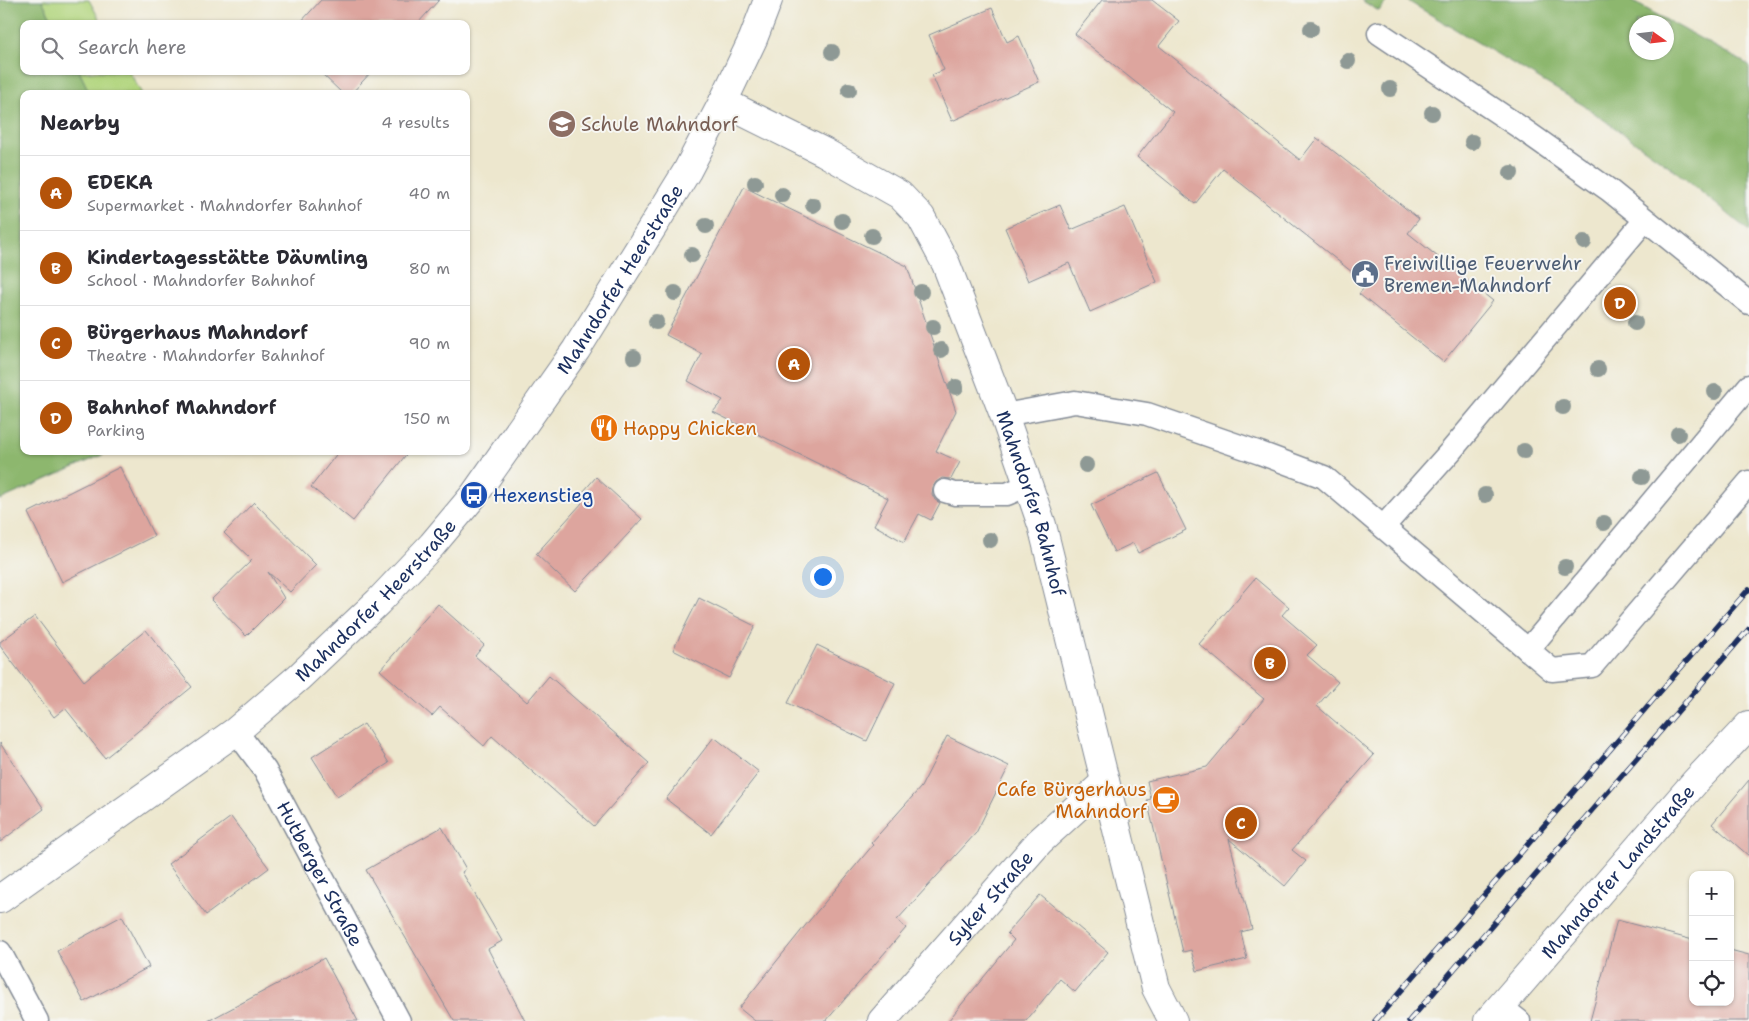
<!DOCTYPE html>
<html lang="en">
<head>
<meta charset="utf-8">
<style>
	body { margin:0; font-family:"Shantell Sans",sans-serif; background:#f2f2f3; color:#2b2b33 }
	.controls { position:absolute; right:15px; bottom:15px; display:grid; overflow:hidden; border-radius:10px; box-shadow:0 1px 4px #0004 }
	.controls button { width:45px; height:45px; display:grid; place-items:center; padding:0; border:0; border-bottom:1px solid #e1e1e2; background:#fff; color:#2b2b33; font:25px sans-serif }
	.compass { position:absolute; left:1629px; top:15px; width:45px; height:45px; border-radius:50%; background:#fff; box-shadow:0 1px 4px #0004; rotate:104deg }
	.you { position:absolute; left:822px; top:576px; width:18px; height:18px; margin:-12px; border:4px solid #fff; border-radius:50%; background:#1a73e8; box-shadow:0 0 0 8px #1a73e833 }
	.badge { display:grid; place-items:center; width:32px; height:32px; border-radius:50%; background:#b45309; color:#fff; font-size:16px; font-weight:700 }
	.pin { position:absolute; translate:-50% -50%; border:2px solid #fff; box-shadow:0 1px 5px #0006 }
	.list { margin:0; padding:0; list-style:none }
	h2 { display:flex; justify-content:space-between; align-items:center; height:65px; margin:0; padding:0 20px; font-size:21px }
	h2 small { font-size:16px; font-weight:400; color:#7c7c81 }
	.list li { display:grid; grid-template-columns:32px 1fr auto; gap:15px; align-items:center; box-sizing:border-box; height:75px; padding:0 20px; border-top:1px solid #e1e1e2 }
	.list b { display:block; font-size:19px; white-space:nowrap }
	.list p { margin:0; font-size:16px; white-space:nowrap; color:#7c7c81 }
	.list em { font-size:16px; font-style:normal; color:#7c7c81 }
	.icon { flex:none; width:28px; height:28px; fill:none; stroke:currentColor; stroke-width:2; stroke-linecap:round; stroke-linejoin:round }
	.map { position:relative; flex:none; width:1749px; height:1021px; overflow:hidden }
	.search { position:absolute; background:#fff; box-shadow:0 1px 4px #0004; left:20px; top:20px; width:450px; height:55px; display:flex; align-items:center; gap:12px; box-sizing:border-box; padding:0 18px; border-radius:10px; color:#7c7c81; font-size:19px }
	.panel { position:absolute; background:#fff; box-shadow:0 1px 4px #0004; left:20px; top:90px; width:450px; height:365px; border-radius:10px }
	.map>svg:first-child { display:block }
	.green { fill:#b2d67f; stroke:#66826e }
	.forest { fill:#8db76e; stroke:#547366; fill-rule:evenodd }
	.building { fill:#dda59e }
	.lines { fill:none; stroke-linecap:round; stroke-linejoin:round }
	.service-casing { stroke:#848b96; stroke-width:25 }
	.minor-casing { stroke:#848b96; stroke-width:30 }
	.tertiary-casing { stroke:#848b96; stroke-width:30 }
	.secondary-casing { stroke:#848b96; stroke-width:30 }
	.service { stroke:#fff; stroke-width:22 }
	.minor { stroke:#fff; stroke-width:28 }
	.tertiary { stroke:#fff; stroke-width:28 }
	.secondary { stroke:#fff; stroke-width:28 }
	.rail-casing { stroke:#1b2f5e; stroke-width:5.5 }
	.rail { stroke:#f6f6f2; stroke-width:4; stroke-dasharray:11; stroke-linecap:butt }
	.tree { fill:#8e9995 }
	.labels { text-anchor:middle; stroke-width:4; stroke-linejoin:round; paint-order:stroke }
	.education-label { font-size:19px; fill:#785e54; stroke:#f6f6f2; text-anchor:start }
	.service-label { font-size:19px; fill:#4e5e75; stroke:#f6f6f2; text-anchor:start }
	.street-label { font-size:19px; fill:#1b2f5e; stroke:#f6f6f2 }
	.food-label { font-size:19px; fill:#c56008; stroke:#f6f6f2; text-anchor:start }
	.transit-label { font-size:19px; fill:#164399; stroke:#f6f6f2; text-anchor:start }
</style>
</head>
<body>
<div class="map">
<svg width="1749" height="1021" viewBox="0 0 1749 1021">
	<rect width="100%" height="100%" fill="#f6f6f2"/>
	<filter id="ink" filterUnits="userSpaceOnUse"><feTurbulence type="fractalNoise" baseFrequency=".02" numOctaves="2"/><feDisplacementMap in="SourceGraphic" scale="10" xChannelSelector="R" yChannelSelector="G"/><feConvolveMatrix kernelMatrix="1 2 1 2 8 2 1 2 1" color-interpolation-filters="sRGB"/></filter>
	<filter id="wash" filterUnits="userSpaceOnUse"><feTurbulence type="fractalNoise" baseFrequency=".0096" numOctaves="4" result="noise"/><feDisplacementMap in="SourceGraphic" scale="20" xChannelSelector="R" yChannelSelector="G"/><feGaussianBlur stdDeviation="1.12" result="paint"/><feColorMatrix in="noise" values="0 0 0 0 0 0 0 0 0 0 0 0 0 0 0 0 0 1.4 0 .05"/><feComposite in="paint" operator="in"/></filter>
	<g filter="url(#wash)">
		<rect width="100%" height="100%" fill="#ede7ce"/>
		<g class="green">
			<polygon points="42,0 89,0 102,24 54,24"/>
			<polygon points="79,71 129,71 142,94 90,94"/>
		</g>
		<g class="forest">
			<polygon points="0,0 42,0 54,24 24,24 24,71 79,71 90,94 24,94 24,451 111,451 0,500"/>
			<polygon points="1361,0 1388,0 1379,11"/>
			<path d="M1406 0H1630L1749 65V231L1673 169 1583 105ZM1666 22V52H1636V22Z"/>
		</g>
		<g id="blocks">
			<g class="building">
				<polygon points="321,0 439,0 417,24 299,24"/>
				<polygon points="1102,0 1152,0 1179,21 1159,46 1300,160 1317,138 1419,219 1408,233 1493,301 1443,362 1359,294 1367,284 1223,169 1195,204 1137,157 1173,112 1075,34"/>
				<polygon points="992,8 1007,42 1019,36 1039,82 952,121 932,75 944,70 929,35"/>
				<polygon points="319,71 372,71 351,94 343,94"/>
				<polygon points="744,187 907,266 956,411 936,451 960,462 951,479 942,478 936,482 933,487 932,494 935,500 940,503 931,520 919,514 904,542 874,525 888,498 713,412 723,400 688,381 702,354 666,335"/>
				<polygon points="1060,205 1071,230 1125,207 1157,282 1090,312 1069,263 1028,281 1005,228"/>
				<polygon points="339,451 409,451 353,521 311,487"/>
				<polygon points="120,467 154,536 62,582 28,513"/>
				<polygon points="1158,473 1186,530 1138,553 1133,543 1114,552 1091,505"/>
				<polygon points="596,477 642,519 575,591 536,554 582,503 577,499"/>
				<polygon points="254,502 316,565 290,592 268,572 284,598 246,636 211,600 252,560 224,533"/>
				<polygon points="1255,578 1289,607 1282,615 1317,645 1307,655 1338,682 1317,706 1374,755 1292,850 1306,861 1285,886 1229,839 1252,929 1241,932 1247,959 1197,971 1191,950 1183,952 1147,800 1151,799 1147,781 1207,767 1264,699 1199,644"/>
				<polygon points="699,598 755,626 729,678 673,650"/>
				<polygon points="438,604 484,645 475,656 527,702 549,676 649,763 594,826 492,736 484,746 440,707 432,716 380,670"/>
				<polygon points="35,616 84,681 146,630 192,687 105,758 65,708 54,717 0,646 0,642"/>
				<polygon points="817,645 895,683 867,741 788,703"/>
				<polygon points="364,724 389,763 337,797 312,757"/>
				<polygon points="947,736 1009,766 976,833 897,920 906,928 826,1021 755,1021 739,1008 809,921 873,845 871,843 921,787"/>
				<polygon points="714,737 759,772 711,834 666,799"/>
				<polygon points="0,743 44,809 0,842"/>
				<polygon points="1749,780 1749,856 1712,824"/>
				<polygon points="231,817 269,868 206,915 168,864"/>
				<polygon points="442,827 466,869 462,872 502,941 488,949 525,1021 454,1021 366,870"/>
				<polygon points="1040,895 1108,952 1075,992 1060,979 1026,1021 948,1021 1014,940 1007,933"/>
				<polygon points="122,916 149,967 84,1002 57,951"/>
				<polygon points="1617,920 1693,940 1693,1002 1730,1002 1730,950 1749,955 1749,1021 1590,1021"/>
				<polygon points="324,958 358,1021 208,1021 283,981"/>
			</g>
		</g>
	</g>
	<g filter="url(#ink)">
		<use href="#blocks" fill-opacity="0" stroke="#848b96" stroke-width="1"/>
		<g class="lines">
			<defs>
				<g id="service">
					<polyline points="1379,33 1521,128 1609,190 1749,303"/>
					<polyline points="1004,415 1075,402 1147,414 1260,453 1324,477 1552,670 1592,666 1749,482"/>
					<polyline points="945,491 955,494 1007,494 1028,485"/>
					<polyline points="1384,526 1450,452 1645,220"/>
					<polyline points="1528,650 1749,386"/>
					<path id="s1" d="M236 731 265 770 399 1021"/>
					<polyline points="0,952 37,1021"/>
					<polyline points="1500,1006 1519,1021"/>
				</g>
				<g id="minor">
					<path id="s2" d="M882 1021 1039 842 1105 782"/>
				</g>
				<g id="tertiary">
					<path id="s3" d="M723 102 824 152 900 195 921 217 946 264 1004 415 1042 525 1156 988 1173 1021"/>
					<path id="s4" d="M1488 1021 1695 782 1749 725"/>
				</g>
				<g id="secondary">
					<path id="s5" d="M0 899 236 731 299 677 378 602 432 545 474 495 576 350 660 215 687 171 723 102 753 39 768 0"/>
				</g>
			</defs>
			<use href="#service" class="service-casing"/>
			<use href="#minor" class="minor-casing"/>
			<use href="#tertiary" class="tertiary-casing"/>
			<use href="#secondary" class="secondary-casing"/>
			<use href="#service" class="service"/>
			<use href="#minor" class="minor"/>
			<use href="#tertiary" class="tertiary"/>
			<use href="#secondary" class="secondary"/>
			<defs>
				<g id="rail">
					<polyline points="1375,1021 1749,589"/>
					<polyline points="1409,1021 1749,629"/>
				</g>
			</defs>
			<use href="#rail" class="rail-casing"/>
			<use href="#rail" class="rail"/>
		</g>
		<g class="tree">
			<circle cx="1311" cy="29" r="8"/>
			<circle cx="832" cy="52" r="8"/>
			<circle cx="1348" cy="61" r="8"/>
			<circle cx="1390" cy="89" r="8"/>
			<circle cx="849" cy="90" r="8"/>
			<circle cx="1432" cy="113" r="8"/>
			<circle cx="1472" cy="142" r="8"/>
			<circle cx="1511" cy="173" r="8"/>
			<circle cx="755" cy="183" r="8"/>
			<circle cx="782" cy="195" r="8"/>
			<circle cx="813" cy="205" r="8"/>
			<circle cx="842" cy="221" r="8"/>
			<circle cx="706" cy="226" r="8"/>
			<circle cx="872" cy="236" r="8"/>
			<circle cx="1584" cy="242" r="8"/>
			<circle cx="692" cy="255" r="8"/>
			<circle cx="921" cy="292" r="8"/>
			<circle cx="675" cy="293" r="8"/>
			<circle cx="656" cy="322" r="8"/>
			<circle cx="1635" cy="323" r="8"/>
			<circle cx="933" cy="327" r="8"/>
			<circle cx="941" cy="350" r="8"/>
			<circle cx="634" cy="357" r="8"/>
			<circle cx="1598" cy="369" r="8"/>
			<circle cx="956" cy="387" r="8"/>
			<circle cx="1715" cy="392" r="8"/>
			<circle cx="1563" cy="407" r="8"/>
			<circle cx="1678" cy="434" r="8"/>
			<circle cx="1524" cy="451" r="8"/>
			<circle cx="1086" cy="465" r="8"/>
			<circle cx="1642" cy="477" r="8"/>
			<circle cx="1485" cy="495" r="8"/>
			<circle cx="1604" cy="523" r="8"/>
			<circle cx="990" cy="540" r="8"/>
			<circle cx="1565" cy="567" r="8"/>
		</g>
	</g>
	<defs>
		<symbol id="school-disc" viewBox="-11 -11 22 22"><circle r="9.5" fill="#8d6e63" stroke="#f6f6f2"/><path d="M0-5L7-2L0 1L-7-2ZM-4 1L0 2.5L4 1V4Q0 6-4 4Z" fill="#fff"/></symbol>
		<symbol id="civic-disc" viewBox="-11 -11 22 22"><circle r="9.5" fill="#5c6f8a" stroke="#f6f6f2"/><path d="M-.6-6.5H3V-4.5H.6V-3L4-1V1h2V6H-6V1h2V-1L-.6-3ZM-1.2 2.5V6h2.4V2.5Z" fill="#fff"/></symbol>
		<symbol id="restaurant-disc" viewBox="-11 -11 22 22"><circle r="9.5" fill="#e8710a" stroke="#f6f6f2"/><path d="M-5-6h1v4h1v-4h1v4h1v-4h1v5L-1.5 .5V6h-2V.5L-5-1ZM5-6V6H3V1.5H1.5Q1.5-4 5-6Z" fill="#fff"/></symbol>
		<symbol id="bus-disc" viewBox="-11 -11 22 22"><circle r="9.5" fill="#1a4fb4" stroke="#f6f6f2"/><path d="M-5-6H5V4H4V6H2V4H-2V6H-4V4H-5ZM-3.5-4V0h7V-4ZM-3.5 1.2v1.5H-2V1.2ZM2 1.2v1.5H3.5V1.2Z" fill="#fff"/></symbol>
		<symbol id="cafe-disc" viewBox="-11 -11 22 22"><circle r="9.5" fill="#e8710a" stroke="#f6f6f2"/><path d="M-5.5-4.5H6V0H3Q3 3.5 0 3.5H-2.5Q-5.5 3.5-5.5 0ZM3-3.2v2h1.7v-2ZM-6 4.5H4V6H-6Z" fill="#fff"/></symbol>
	</defs>
	<g fill-rule="evenodd">
		<use href="#school-disc" x="546" y="108" width="32" height="32"/>
		<use href="#civic-disc" x="1349" y="258" width="32" height="32"/>
		<use href="#restaurant-disc" x="588" y="412" width="32" height="32"/>
		<use href="#bus-disc" x="458" y="479" width="32" height="32"/>
		<use href="#cafe-disc" x="1150" y="784" width="32" height="32"/>
	</g>
	<g class="labels">
		<g class="education-label">
			<text x="581" y="131">Schule Mahndorf</text>
		</g>
		<g class="service-label">
			<text x="1384" y="270">Freiwillige Feuerwehr<tspan x="1384" dy="22">Bremen-Mahndorf</tspan></text>
		</g>
		<g class="street-label">
			<text dy="7" stroke="none"><textPath href="#s5" startOffset="886">Mahndorfer Heerstraße</textPath></text>
			<text dy="7" stroke="none"><textPath href="#s3" startOffset="538">Mahndorfer Bahnhof</textPath></text>
			<text dy="7" stroke="none"><textPath href="#s5" startOffset="481">Mahndorfer Heerstraße</textPath></text>
			<text dy="7" stroke="none"><textPath href="#s4" startOffset="198">Mahndorfer Landstraße</textPath></text>
			<text dy="7" stroke="none"><textPath href="#s1" startOffset="166">Hutberger Straße</textPath></text>
			<text dy="7" stroke="none"><textPath href="#s2" startOffset="164">Syker Straße</textPath></text>
		</g>
		<g class="food-label">
			<text x="623" y="435">Happy Chicken</text>
			<text x="1147" y="796" text-anchor="end">Cafe Bürgerhaus<tspan x="1147" dy="22">Mahndorf</tspan></text>
		</g>
		<g class="transit-label">
			<text x="493" y="502">Hexenstieg</text>
		</g>
	</g>
</svg>
<div class="controls">
<button>+</button>
<button>−</button>
<button><svg class="icon" aria-label="locate" viewBox="0 0 24 24"><circle cx="12" cy="12" r="6"/><path d="M12 2v4M12 18v4M2 12h4M18 12h4"/></svg></button>
</div>
<svg class="compass" viewBox="-18 -18 36 36"><path d="M0-13l5 13h-10z" fill="#e53935"/><path d="M0 13l5-13h-10z" fill="#7c7c81"/></svg>
<div class="you"></div>
<div class="pin badge" style="left:794px;top:364px">A</div>
<div class="pin badge" style="left:1270px;top:663px">B</div>
<div class="pin badge" style="left:1241px;top:823px">C</div>
<div class="pin badge" style="left:1620px;top:303px">D</div>
<div class="search"><svg class="icon" aria-label="search" viewBox="0 0 24 24"><circle cx="10" cy="10" r="6"/><path d="M15 15l6 6"/></svg>Search here</div>
<section class="panel">
<h2>Nearby<small>4 results</small></h2>
<ul class="list">
<li><span class="badge">A</span><div><b>EDEKA</b><p>Supermarket · Mahndorfer Bahnhof</p></div><em>40 m</em></li>
<li><span class="badge">B</span><div><b>Kindertagesstätte Däumling</b><p>School · Mahndorfer Bahnhof</p></div><em>80 m</em></li>
<li><span class="badge">C</span><div><b>Bürgerhaus Mahndorf</b><p>Theatre · Mahndorfer Bahnhof</p></div><em>90 m</em></li>
<li><span class="badge">D</span><div><b>Bahnhof Mahndorf</b><p>Parking</p></div><em>150 m</em></li>
</ul>
</section>
</div>
</body>
</html>
